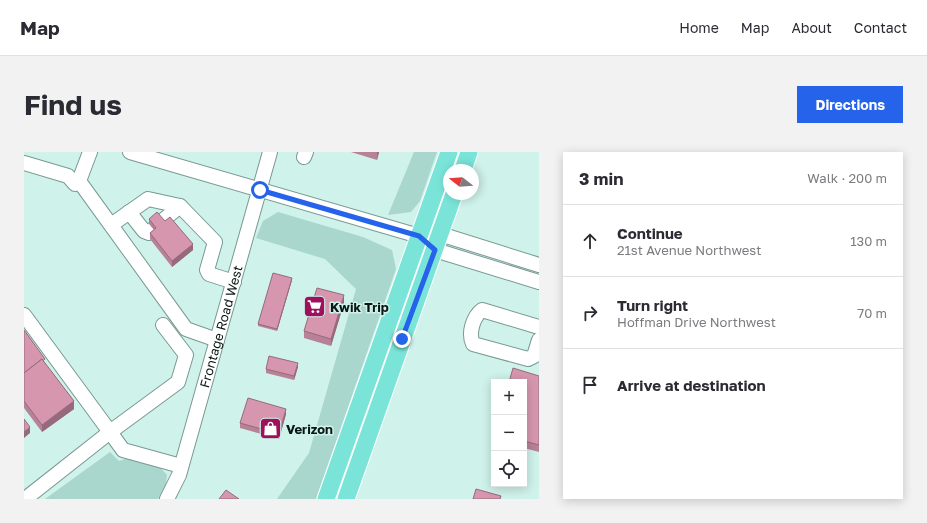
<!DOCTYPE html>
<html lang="en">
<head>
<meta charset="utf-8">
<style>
	body { margin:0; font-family:"Golos Text",sans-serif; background:#f2f2f3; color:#2b2b33 }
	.controls { position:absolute; right:12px; bottom:12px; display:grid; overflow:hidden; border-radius:0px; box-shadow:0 2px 10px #0003 }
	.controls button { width:36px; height:36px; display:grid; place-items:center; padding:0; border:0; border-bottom:1px solid #e1e1e2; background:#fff; color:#2b2b33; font:20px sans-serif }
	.compass { position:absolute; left:419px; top:12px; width:36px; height:36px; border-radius:50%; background:#fff; box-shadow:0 2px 10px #0003; rotate:287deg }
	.stop { position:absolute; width:12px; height:12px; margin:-9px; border:3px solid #2563eb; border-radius:50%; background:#fff }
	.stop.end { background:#2563eb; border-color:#fff; box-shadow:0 1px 4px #0008 }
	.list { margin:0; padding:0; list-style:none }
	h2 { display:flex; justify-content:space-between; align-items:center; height:52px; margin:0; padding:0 16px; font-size:17px }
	h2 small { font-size:13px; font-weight:400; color:#7c7c81 }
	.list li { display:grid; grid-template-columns:26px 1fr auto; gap:12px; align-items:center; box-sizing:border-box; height:72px; padding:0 16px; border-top:1px solid #e1e1e2 }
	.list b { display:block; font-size:15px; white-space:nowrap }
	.list p { margin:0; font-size:13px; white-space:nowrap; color:#7c7c81 }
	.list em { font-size:13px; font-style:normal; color:#7c7c81 }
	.icon { flex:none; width:22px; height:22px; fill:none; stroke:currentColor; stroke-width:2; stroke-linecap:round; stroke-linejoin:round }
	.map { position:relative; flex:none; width:515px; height:347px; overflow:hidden; border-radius:0px }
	header { display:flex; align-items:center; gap:24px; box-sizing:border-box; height:56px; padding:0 20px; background:#fff; border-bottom:1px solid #e1e1e2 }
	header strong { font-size:19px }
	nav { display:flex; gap:22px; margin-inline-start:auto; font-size:14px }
	.intro { display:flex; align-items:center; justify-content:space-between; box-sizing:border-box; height:96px; padding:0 24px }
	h1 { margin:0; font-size:28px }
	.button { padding:10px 18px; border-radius:0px; background:#2563eb; color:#fff; font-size:14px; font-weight:700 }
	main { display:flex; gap:24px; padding:0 24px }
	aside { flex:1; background:#fff; border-radius:0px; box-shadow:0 2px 10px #0003 }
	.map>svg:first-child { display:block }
	.green { fill:#a9d6cd }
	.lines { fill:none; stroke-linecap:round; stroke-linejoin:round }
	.minor-casing { stroke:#799993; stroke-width:16 }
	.major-casing { stroke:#fff; stroke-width:19 }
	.minor { stroke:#fff; stroke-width:14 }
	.major { stroke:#7ae4d8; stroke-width:17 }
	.wall { fill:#b88296 }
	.shaded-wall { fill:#966a7a }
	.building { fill:#d697ae; stroke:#966a7a }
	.route { stroke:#2563eb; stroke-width:5 }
	.labels { text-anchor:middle; stroke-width:3; stroke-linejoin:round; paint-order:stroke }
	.poi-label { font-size:13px; font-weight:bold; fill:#0a1714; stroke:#cff2eb; text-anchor:start }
	.street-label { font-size:13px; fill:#0a1714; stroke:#cff2eb }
</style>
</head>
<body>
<header>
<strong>Map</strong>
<nav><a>Home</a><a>Map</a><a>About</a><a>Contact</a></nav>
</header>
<div class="intro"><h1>Find us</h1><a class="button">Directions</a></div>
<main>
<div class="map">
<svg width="515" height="347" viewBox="0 0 515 347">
	<rect width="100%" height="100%" fill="#cff2eb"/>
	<g class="green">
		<polygon points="390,0 413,0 396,49 387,60 364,63"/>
		<polygon points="254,60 339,85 368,98 372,117 292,347 253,347 285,301 332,137 301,107 232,86 239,69"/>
		<polygon points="86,300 95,309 104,306 134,313 143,323 142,333 134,347 21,347"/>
	</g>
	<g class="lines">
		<defs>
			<g id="minor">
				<polyline points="66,0 55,29 162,177 193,188"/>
				<polyline points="106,0 395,84 416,82 515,113"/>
				<polyline points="280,5 282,0"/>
				<polyline points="0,11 44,24 51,32"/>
				<polyline points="105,60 120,79 125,81 129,77"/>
				<polyline points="137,70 156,54"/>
				<polyline points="87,73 124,47 156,54 191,90 183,118 185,122 210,130"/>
				<polyline points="403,91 411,98 515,130"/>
				<polyline points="0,163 86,280 154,230 162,203 139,173"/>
				<path d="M515 175 458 158C449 165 444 181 449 192L504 207 510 204 515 188"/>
				<polyline points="1,347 86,280 99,298 157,314"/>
				<path id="s1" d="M143 347 155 323 246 0"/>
			</g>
			<g id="major">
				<polyline points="439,18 445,0"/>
				<polyline points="302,347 425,0"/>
				<polyline points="322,347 430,42"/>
			</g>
		</defs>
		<use href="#minor" class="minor-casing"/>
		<use href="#major" class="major-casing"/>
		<use href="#minor" class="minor"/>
		<use href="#major" class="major"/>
	</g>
	<g class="wall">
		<polygon points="327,0 355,0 353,8"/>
		<polygon points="125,67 141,69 169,98 148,115 126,87 126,81 130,78 125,72"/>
		<polygon points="268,128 253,179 234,174 234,172"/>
		<polygon points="320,151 307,194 280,186 280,179"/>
		<polygon points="0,178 50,257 18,280 0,256"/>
		<polygon points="274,215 270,228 242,221 242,217"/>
		<polygon points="515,224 515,300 500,296 500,230"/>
		<polygon points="262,262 255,287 216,276 216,271"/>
	</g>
	<g class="shaded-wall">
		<polygon points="353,0 355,0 353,8"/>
		<polygon points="169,92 169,98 148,115 148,109"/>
		<polygon points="268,126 268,128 253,179 253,177"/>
		<polygon points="320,143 320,151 307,194 307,187"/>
		<polygon points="274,211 274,215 270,228 270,224"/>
		<polygon points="50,249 50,257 18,280 18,273"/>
		<polygon points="262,257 262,262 255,287 255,282"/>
		<polygon points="6,275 6,281 0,286 0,280"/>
	</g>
	<g class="building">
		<polygon points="133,60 141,69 146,65 169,92 148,109 126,81 132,76 125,67"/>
		<polygon points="249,121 268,126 253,177 234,172"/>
		<polygon points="293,136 320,143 307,187 280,179"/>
		<polygon points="0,178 21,207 19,209 18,207 0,221"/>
		<polygon points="245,204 274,211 270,224 242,217"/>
		<polygon points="18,207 50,249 18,273 0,249 0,221"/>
		<polygon points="489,216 515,224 515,293 500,289 500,230 485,230"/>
		<polygon points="224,246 262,257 255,282 216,271"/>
		<polygon points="0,267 6,275 0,280"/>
		<polygon points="452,337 477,344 476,347 449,347"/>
		<polygon points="202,338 215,347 195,347"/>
	</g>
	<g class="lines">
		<polyline class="route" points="236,38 395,84 411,98 378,187"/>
	</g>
	<defs>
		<symbol id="supermarket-square" viewBox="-11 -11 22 22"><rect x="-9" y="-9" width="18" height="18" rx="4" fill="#9e105c" stroke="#cff2eb"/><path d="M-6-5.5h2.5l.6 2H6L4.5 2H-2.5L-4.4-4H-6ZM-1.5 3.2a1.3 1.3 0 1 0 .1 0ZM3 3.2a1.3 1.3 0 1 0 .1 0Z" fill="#fff"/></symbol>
		<symbol id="shop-square" viewBox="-11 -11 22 22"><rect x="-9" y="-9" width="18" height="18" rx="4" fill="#9e105c" stroke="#cff2eb"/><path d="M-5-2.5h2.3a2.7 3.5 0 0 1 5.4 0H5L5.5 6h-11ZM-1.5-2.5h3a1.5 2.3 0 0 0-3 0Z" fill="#fff"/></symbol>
	</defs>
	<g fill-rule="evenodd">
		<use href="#supermarket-square" x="278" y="142" width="25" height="25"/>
		<use href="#shop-square" x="234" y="264" width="25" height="25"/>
	</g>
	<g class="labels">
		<g class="poi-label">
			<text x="306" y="160">Kwik Trip</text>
			<text x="262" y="282">Verizon</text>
		</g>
		<g class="street-label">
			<text dy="5" stroke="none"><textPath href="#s1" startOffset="181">Frontage Road West</textPath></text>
		</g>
	</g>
</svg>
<div class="controls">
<button>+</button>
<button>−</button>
<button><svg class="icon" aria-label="locate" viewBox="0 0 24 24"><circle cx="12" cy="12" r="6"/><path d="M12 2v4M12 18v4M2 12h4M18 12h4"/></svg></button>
</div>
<svg class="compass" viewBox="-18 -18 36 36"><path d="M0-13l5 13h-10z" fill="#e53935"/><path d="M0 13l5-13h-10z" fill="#7c7c81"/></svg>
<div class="stop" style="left:236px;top:38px"></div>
<div class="stop end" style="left:378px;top:187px"></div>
</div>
<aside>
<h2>3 min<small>Walk · 200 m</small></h2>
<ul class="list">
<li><svg class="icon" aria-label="ahead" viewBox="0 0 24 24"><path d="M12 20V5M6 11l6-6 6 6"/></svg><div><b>Continue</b><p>21st Avenue Northwest</p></div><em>130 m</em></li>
<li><svg class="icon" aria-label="right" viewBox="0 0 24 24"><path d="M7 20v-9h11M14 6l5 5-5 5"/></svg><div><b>Turn right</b><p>Hoffman Drive Northwest</p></div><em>70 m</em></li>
<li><svg class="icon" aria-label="arrive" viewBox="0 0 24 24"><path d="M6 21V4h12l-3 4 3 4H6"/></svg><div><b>Arrive at destination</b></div></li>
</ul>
</aside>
</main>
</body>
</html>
